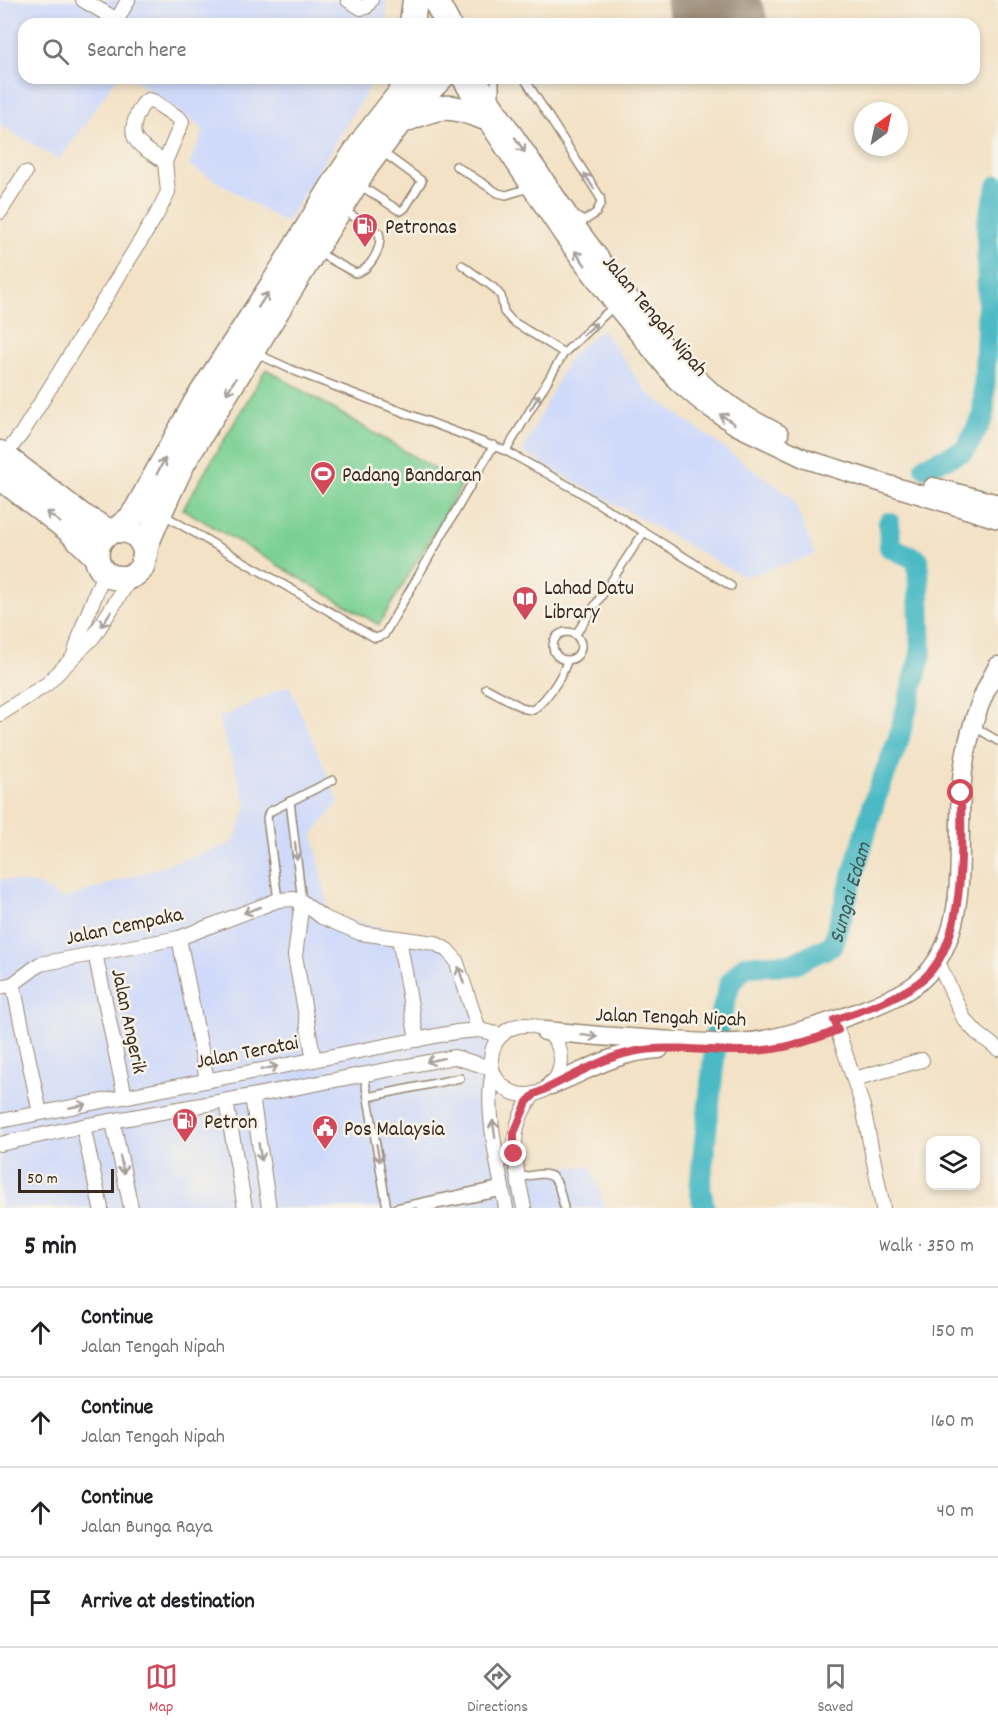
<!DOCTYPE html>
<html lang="en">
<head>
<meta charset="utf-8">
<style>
	body { margin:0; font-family:Dekko,sans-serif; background:#f6f6f6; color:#202124 }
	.controls { position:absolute; right:18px; bottom:18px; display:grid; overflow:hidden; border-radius:12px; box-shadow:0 3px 9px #0003 }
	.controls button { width:54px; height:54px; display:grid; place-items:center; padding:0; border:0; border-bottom:2px solid #e0e0e0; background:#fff; color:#202124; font:30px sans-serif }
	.compass { position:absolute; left:854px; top:102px; width:54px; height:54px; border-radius:50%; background:#fff; box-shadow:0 3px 9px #0003; rotate:33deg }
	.scale { position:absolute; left:18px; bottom:15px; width:96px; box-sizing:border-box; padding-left:6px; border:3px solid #3b2a1e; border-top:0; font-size:16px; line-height:21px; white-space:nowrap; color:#3b2a1e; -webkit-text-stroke:4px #f7f3e8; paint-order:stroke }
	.stop { position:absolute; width:18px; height:18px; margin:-14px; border:4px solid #d1495b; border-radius:50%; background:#fff }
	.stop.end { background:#d1495b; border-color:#fff; box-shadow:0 2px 6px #0008 }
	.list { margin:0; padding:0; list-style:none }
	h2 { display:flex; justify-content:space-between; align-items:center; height:78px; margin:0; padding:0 24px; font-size:26px }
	h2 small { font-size:20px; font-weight:400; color:#757577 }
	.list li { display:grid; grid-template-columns:39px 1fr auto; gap:18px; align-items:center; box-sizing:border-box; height:90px; padding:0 24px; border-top:2px solid #e0e0e0 }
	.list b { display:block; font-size:22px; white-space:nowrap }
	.list p { margin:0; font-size:20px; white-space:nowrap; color:#757577 }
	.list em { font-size:20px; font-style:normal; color:#757577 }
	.icon { flex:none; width:33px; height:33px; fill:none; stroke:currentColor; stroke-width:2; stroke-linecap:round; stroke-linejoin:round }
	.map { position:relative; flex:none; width:998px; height:1208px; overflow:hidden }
	.search { position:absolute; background:#fff; box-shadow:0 3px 9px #0003; left:18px; right:18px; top:18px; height:66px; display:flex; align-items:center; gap:15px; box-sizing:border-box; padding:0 21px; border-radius:18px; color:#757577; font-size:22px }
	.sheet { height:438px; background:#fff }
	nav { display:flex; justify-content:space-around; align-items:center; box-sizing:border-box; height:84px; border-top:2px solid #e0e0e0; background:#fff; font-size:16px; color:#757577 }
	nav a { display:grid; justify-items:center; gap:3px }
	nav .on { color:#d1495b }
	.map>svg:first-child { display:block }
	.built { fill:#cfdafa }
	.green { fill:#7ad094; stroke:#5a7d59; stroke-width:1.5 }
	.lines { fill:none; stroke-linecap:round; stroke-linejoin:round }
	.river { stroke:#4cbac5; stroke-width:22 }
	.runway { stroke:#978672; stroke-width:87 }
	.lane-casing { stroke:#978672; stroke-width:10 }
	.street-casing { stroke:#978672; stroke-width:16 }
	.secondary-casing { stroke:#978672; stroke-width:21 }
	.highway-casing { stroke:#978672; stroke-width:27 }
	.lane { stroke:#fff; stroke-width:7 }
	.street { stroke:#fff; stroke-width:14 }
	.secondary { stroke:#fff; stroke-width:18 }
	.highway { stroke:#fff; stroke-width:24 }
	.oneway { stroke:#a79f9a }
	.route { stroke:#d1495b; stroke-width:8 }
	.labels { text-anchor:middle; stroke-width:5; stroke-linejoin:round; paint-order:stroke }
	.poi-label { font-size:21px; fill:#3b2a1e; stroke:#f7f3e8; text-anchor:start }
	.street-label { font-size:21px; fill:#3b2a1e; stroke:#f7f3e8 }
	.water-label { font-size:22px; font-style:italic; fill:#415c58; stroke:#f7f3e8 }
</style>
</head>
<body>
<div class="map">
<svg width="998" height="1208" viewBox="0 0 998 1208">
	<rect width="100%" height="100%" fill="#f7f3e8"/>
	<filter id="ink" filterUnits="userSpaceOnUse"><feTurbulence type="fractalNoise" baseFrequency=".0167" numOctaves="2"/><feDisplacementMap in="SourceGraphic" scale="12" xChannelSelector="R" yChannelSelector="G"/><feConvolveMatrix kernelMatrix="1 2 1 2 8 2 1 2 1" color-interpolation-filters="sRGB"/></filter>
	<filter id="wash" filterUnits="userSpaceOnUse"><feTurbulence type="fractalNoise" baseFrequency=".008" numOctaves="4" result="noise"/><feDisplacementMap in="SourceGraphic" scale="24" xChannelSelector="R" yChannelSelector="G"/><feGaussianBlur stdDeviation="1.35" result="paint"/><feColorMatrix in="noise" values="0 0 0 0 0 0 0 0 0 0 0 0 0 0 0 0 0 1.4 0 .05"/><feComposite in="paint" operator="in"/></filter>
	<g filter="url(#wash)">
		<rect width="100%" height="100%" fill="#f3e2c6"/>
		<g class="built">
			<polygon points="0,0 386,0 387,24 24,24 24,78 117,78 59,160 0,125"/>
			<polygon points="132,78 375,78 286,223 189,165 204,130"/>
			<polygon points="602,329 648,393 793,498 815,555 744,577 522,452 570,356"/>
			<polygon points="289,685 339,802 313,834 330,914 372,926 432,935 454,948 474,991 487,1045 498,1164 530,1167 591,1166 606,1208 0,1208 0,879 38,885 64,899 233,843 247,806 218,719"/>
		</g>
		<polygon class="green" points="266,369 462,485 379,625 183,509"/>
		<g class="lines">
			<g class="river">
				<polyline points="925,467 965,450 983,417 988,303 987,224 998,186"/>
				<path id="s1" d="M704 1208 700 1188 717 1030 730 983 745 966 793 964 833 945 875 799 898 741 921 654 918 560 890 547 889 523"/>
			</g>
			<polyline class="runway" points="710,0 724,24"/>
		</g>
	</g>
	<g filter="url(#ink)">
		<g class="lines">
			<defs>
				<g id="lane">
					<polyline points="495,78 495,96"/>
					<polyline points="524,78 600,197 601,203 596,213 584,221 577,217"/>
					<polyline points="456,166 498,193 506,195 529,188"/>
					<polyline points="358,184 398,210 401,211 405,208 422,181 381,151"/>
					<path d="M317 252 355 273C370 271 383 247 379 233L345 211"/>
					<polyline points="462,265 494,288 501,296 504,312 512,321 564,353"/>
					<polyline points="257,354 297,372 506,451 578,491 731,586"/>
					<polyline points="506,451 564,353 615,305"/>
					<polyline points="164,515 375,638 384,635 494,445"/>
					<circle cx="567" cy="646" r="14"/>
					<polyline points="576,634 644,532"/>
					<path d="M486 688 525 709 533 710C547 699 562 678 567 661"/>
					<polyline points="975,727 998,741"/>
					<polyline points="290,801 302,902"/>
					<polyline points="278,900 267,818 269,812 333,780"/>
					<polyline points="364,1075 387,1208"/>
					<polyline points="368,1097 460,1078"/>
					<path d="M518 1178C555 1170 556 1172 564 1208"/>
					<polyline points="396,1208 502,1185"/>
					<polyline points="421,1208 503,1192"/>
				</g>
				<g id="street">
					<polyline points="83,0 117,20 128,0"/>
					<polyline points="348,0 361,8 366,7 371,0"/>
					<polyline points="0,212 25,173"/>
					<path d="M4 456 22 433 157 214 168 192 165 162 182 122 180 119 153 101 148 100C142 103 140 109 137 115 125 143 144 147 165 162"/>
					<polyline points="74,655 83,626 104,573"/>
					<polyline points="0,714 47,684 94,636 132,576"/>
					<polyline points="302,902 295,956 314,1060"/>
					<polyline points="179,938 207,1080"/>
					<polyline points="399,938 417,1040"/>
					<polyline points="95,953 125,1097"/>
					<polyline points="938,962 964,1019 977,1033 998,1049"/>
					<polyline points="13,984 40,1113"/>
					<polyline points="0,987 13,984 40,964 179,938 278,900 294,899 302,902 322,917 360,933 435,943 447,950 456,960 479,1030"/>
					<polyline points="834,1020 863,1107 883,1208"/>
					<circle cx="526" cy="1060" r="35"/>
					<path d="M493 1072C484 1107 499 1171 506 1208"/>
					<polyline points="854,1079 922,1060"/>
					<polyline points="252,1096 269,1208"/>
					<polyline points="226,1101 245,1208"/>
					<polyline points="0,1121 456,1032 479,1030 502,1035"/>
					<polyline points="113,1122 131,1208"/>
					<polyline points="83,1126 101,1208"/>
					<polyline points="0,1144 83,1126 252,1096 454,1057 491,1068"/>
					<path d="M524 1208C516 1169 504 1126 535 1094"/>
				</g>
				<g id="secondary">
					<polyline points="461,78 485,118 563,235 615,305 678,382 703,403 737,426 806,459 998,519"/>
					<polyline points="477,78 492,103 573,222 664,345 692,374 712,392 746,416 779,434"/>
					<polyline points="933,487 998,504"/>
					<path d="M545 1031C583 1035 621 1038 659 1040 689 1042 720 1045 750 1042 786 1039 893 1005 920 981 940 963 950 940 955 914 963 874 958 832 961 791 964 746 976 705 998 666"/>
					<path d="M551 1085C591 1069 614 1052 659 1049"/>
				</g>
				<g id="highway">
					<polyline points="435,0 448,24"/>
					<polyline points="412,24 415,0"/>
					<path d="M403 121C439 105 448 103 485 118"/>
					<polyline points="0,453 82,516 110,532"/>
					<polyline points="0,477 69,530 96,556"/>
					<polyline points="116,530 131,518 137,509 196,402 273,284 336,181 365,138 412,78"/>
					<path d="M145 550C141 539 135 531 122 530 90 528 87 577 120 578 127 579 135 575 140 570 146 562 144 552 147 543 158 516 170 490 183 463L367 165 408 111 441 78"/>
				</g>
			</defs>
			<use href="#lane" class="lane-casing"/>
			<use href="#street" class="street-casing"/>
			<use href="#secondary" class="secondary-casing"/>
			<use href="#highway" class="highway-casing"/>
			<use href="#lane" class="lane"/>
			<use href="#street" class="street"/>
			<use href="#secondary" class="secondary"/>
			<use href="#highway" class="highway"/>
		</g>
		<defs><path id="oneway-shaft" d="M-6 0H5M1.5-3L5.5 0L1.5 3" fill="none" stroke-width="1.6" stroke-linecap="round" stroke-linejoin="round" transform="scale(1.5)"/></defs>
		<g class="oneway">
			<use href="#oneway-shaft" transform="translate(520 145) rotate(56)"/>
			<use href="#oneway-shaft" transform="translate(589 181) rotate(-122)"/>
			<use href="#oneway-shaft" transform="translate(580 258) rotate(-126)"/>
			<use href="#oneway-shaft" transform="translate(263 300) rotate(-57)"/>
			<use href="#oneway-shaft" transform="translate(590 329) rotate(-43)"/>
			<use href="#oneway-shaft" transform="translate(231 386) rotate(121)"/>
			<use href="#oneway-shaft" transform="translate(535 402) rotate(-59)"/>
			<use href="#oneway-shaft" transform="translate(727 419) rotate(-146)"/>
			<use href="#oneway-shaft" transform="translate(161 466) rotate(-62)"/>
			<use href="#oneway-shaft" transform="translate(53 517) rotate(-143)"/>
			<use href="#oneway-shaft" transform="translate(106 619) rotate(122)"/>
			<use href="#oneway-shaft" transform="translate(296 851) rotate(83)"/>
			<use href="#oneway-shaft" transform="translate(252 910) rotate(159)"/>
			<use href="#oneway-shaft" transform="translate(461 975) rotate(-108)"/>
			<use href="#oneway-shaft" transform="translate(589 1036) rotate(7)"/>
			<use href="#oneway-shaft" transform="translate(435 1060) rotate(168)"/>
			<use href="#oneway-shaft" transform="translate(269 1068) rotate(-11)"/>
			<use href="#oneway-shaft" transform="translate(78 1106) rotate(-11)"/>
			<use href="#oneway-shaft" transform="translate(494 1129) rotate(-98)"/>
			<use href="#oneway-shaft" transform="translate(260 1152) rotate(81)"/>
			<use href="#oneway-shaft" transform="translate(378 1153) rotate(80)"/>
			<use href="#oneway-shaft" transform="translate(122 1165) rotate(78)"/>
		</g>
	</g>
	<g class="lines" filter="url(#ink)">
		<path class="route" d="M514 1154V1133L527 1102 535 1094C567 1080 598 1059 632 1052 666 1045 704 1051 739 1051 772 1052 807 1043 838 1030L834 1020C863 1010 892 1001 918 983 968 948 961 847 961 793"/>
	</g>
	<defs>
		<symbol id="fuel-pin" viewBox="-11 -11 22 30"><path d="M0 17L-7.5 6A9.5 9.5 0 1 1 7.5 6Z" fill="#d1495b" stroke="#f7f3e8"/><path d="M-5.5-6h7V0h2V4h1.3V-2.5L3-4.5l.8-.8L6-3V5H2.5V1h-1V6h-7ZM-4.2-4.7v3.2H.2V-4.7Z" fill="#fff"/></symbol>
		<symbol id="stadium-pin" viewBox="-11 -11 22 30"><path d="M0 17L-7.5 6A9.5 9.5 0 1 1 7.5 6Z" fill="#d1495b" stroke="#f7f3e8"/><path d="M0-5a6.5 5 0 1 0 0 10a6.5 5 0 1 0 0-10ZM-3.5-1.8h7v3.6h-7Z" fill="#fff"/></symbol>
		<symbol id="library-pin" viewBox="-11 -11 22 30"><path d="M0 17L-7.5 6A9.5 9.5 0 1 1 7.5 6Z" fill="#d1495b" stroke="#f7f3e8"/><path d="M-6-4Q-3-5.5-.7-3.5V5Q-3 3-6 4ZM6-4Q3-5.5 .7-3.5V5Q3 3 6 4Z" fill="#fff"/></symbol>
		<symbol id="civic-pin" viewBox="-11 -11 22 30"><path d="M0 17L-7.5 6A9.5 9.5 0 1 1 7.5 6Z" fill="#d1495b" stroke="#f7f3e8"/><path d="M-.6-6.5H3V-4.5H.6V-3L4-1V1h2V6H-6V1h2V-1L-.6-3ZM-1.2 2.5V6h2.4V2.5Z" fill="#fff"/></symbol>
	</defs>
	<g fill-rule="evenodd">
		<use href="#fuel-pin" x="350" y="211" width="30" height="40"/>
		<use href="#stadium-pin" x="308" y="459" width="30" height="40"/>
		<use href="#library-pin" x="510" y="584" width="30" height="40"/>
		<use href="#fuel-pin" x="170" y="1106" width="30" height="40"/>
		<use href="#civic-pin" x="310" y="1113" width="30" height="40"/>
	</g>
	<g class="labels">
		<g class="poi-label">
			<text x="385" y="233">Petronas</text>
			<text x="342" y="481">Padang Bandaran</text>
			<text x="544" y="594">Lahad Datu<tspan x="544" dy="24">Library</tspan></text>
			<text x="204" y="1128">Petron</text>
			<text x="344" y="1135">Pos Malaysia</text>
		</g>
		<g class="street-label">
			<text transform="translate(656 315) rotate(50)" y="7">Jalan Tengah Nipah</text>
			<text transform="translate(124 925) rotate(-12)" y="7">Jalan Cempaka</text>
			<text transform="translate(671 1016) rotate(2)" y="7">Jalan Tengah Nipah</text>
			<text transform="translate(130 1021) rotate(78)" y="7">Jalan Angerik</text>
			<text transform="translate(247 1051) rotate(-11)" y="7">Jalan Teratai</text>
		</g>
		<g class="water-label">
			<text dy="8" stroke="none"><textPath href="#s1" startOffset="398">Sungai Edam</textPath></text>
		</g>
	</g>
</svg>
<div class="controls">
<button><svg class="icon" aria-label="layers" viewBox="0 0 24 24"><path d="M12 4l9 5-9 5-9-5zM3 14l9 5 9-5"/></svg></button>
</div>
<svg class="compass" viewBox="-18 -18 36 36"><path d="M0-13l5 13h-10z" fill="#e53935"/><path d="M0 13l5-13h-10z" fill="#757577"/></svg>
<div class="scale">50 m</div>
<div class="stop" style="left:961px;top:793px"></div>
<div class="stop end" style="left:514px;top:1154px"></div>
<div class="search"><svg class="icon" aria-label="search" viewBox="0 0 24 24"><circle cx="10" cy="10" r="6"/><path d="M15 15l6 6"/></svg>Search here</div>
</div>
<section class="sheet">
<h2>5 min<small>Walk · 350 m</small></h2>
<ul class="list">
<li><svg class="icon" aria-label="ahead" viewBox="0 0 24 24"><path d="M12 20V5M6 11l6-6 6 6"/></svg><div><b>Continue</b><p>Jalan Tengah Nipah</p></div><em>150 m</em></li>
<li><svg class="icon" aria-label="ahead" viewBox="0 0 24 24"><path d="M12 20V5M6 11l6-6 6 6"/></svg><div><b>Continue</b><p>Jalan Tengah Nipah</p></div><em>160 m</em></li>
<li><svg class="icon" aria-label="ahead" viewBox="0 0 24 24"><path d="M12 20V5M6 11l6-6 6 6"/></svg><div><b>Continue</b><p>Jalan Bunga Raya</p></div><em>40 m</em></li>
<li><svg class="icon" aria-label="arrive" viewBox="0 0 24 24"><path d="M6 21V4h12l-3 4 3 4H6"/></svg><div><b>Arrive at destination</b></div></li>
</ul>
</section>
<nav>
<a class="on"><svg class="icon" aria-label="map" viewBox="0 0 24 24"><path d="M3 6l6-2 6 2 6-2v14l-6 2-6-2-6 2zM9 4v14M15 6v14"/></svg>Map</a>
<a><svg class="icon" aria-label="directions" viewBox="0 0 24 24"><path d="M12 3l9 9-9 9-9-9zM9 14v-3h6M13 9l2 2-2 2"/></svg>Directions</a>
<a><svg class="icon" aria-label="saved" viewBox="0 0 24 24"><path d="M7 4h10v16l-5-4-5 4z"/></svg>Saved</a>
</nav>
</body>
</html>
